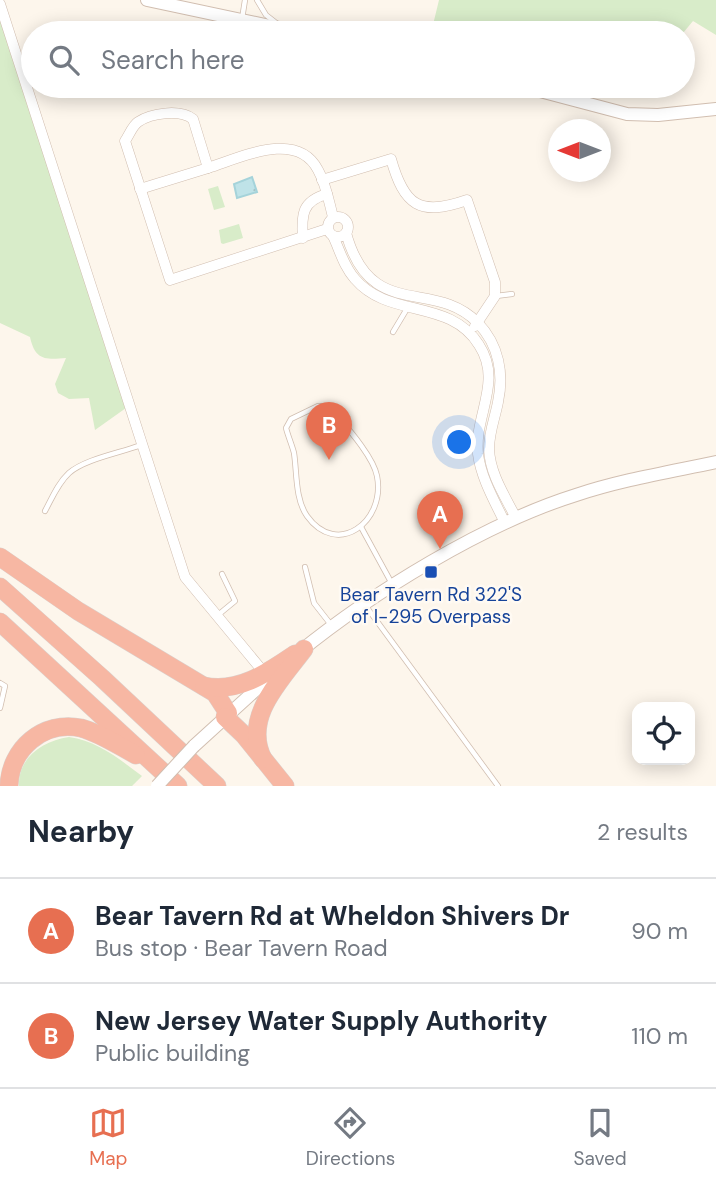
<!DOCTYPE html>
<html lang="en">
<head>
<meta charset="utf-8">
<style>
	body { margin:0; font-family:"DM Sans",sans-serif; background:#f6f6f7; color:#1f2937 }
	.controls { position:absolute; right:21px; bottom:21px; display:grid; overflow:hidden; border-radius:14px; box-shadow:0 4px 18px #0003 }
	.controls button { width:63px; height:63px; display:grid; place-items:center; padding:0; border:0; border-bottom:2px solid #e0e1e3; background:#fff; color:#1f2937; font:35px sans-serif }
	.compass { position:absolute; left:548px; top:119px; width:63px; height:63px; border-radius:50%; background:#fff; box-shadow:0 4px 18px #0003; rotate:270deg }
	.you { position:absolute; left:460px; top:443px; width:24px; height:24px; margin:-18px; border:5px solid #fff; border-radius:50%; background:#1a73e8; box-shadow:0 0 0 10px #1a73e833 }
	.badge { display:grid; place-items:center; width:46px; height:46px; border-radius:50%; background:#e76f51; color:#fff; font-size:23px; font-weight:700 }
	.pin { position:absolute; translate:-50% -58px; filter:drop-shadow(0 2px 4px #0008) }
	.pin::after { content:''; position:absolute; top:37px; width:24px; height:21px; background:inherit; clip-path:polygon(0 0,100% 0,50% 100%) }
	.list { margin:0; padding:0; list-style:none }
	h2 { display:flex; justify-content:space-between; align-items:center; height:91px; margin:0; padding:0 28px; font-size:30px }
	h2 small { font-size:23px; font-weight:400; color:#747a83 }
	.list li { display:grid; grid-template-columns:46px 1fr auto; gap:21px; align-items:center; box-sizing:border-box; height:105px; padding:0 28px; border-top:2px solid #e0e1e3 }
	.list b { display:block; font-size:26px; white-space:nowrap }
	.list p { margin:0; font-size:23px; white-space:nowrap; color:#747a83 }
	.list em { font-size:23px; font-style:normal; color:#747a83 }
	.icon { flex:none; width:38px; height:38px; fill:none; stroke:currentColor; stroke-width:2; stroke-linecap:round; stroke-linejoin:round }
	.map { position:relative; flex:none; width:716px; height:786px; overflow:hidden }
	.search { position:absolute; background:#fff; box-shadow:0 4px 18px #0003; left:21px; right:21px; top:21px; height:77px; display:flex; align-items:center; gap:18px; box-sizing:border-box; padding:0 24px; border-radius:38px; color:#747a83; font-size:26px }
	.sheet { height:301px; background:#fff }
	nav { display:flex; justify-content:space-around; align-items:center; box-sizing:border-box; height:98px; border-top:2px solid #e0e1e3; background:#fff; font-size:19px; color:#747a83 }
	nav a { display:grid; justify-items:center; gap:4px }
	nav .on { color:#e76f51 }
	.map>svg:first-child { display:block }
	.green { fill:#d8ecc9 }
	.water { fill:url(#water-ripples); stroke:#a5d3da; stroke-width:2 }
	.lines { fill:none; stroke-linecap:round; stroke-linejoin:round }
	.service-casing { stroke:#d1beb0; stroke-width:6 }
	.minor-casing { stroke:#d1beb0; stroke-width:11 }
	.tertiary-casing { stroke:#d1beb0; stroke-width:14 }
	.motorway-casing { stroke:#dad1cd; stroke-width:19 }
	.service { stroke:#fff; stroke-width:4.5 }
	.minor { stroke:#fff; stroke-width:10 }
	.tertiary { stroke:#fff; stroke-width:12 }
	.motorway { stroke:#f7b7a3; stroke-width:18 }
	.tertiary-bridge-casing { stroke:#d1beb0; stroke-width:14; stroke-linecap:butt }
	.tertiary-bridge { stroke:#fff; stroke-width:12 }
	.transit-dot { fill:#1a4fb4; stroke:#fffaf3; stroke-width:2.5 }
	.labels { text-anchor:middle; stroke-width:5; stroke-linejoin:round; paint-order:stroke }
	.transit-label { font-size:19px; fill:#164399; stroke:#fffaf3 }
</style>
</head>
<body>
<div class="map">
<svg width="716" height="786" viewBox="0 0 716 786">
	<defs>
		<pattern id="water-ripples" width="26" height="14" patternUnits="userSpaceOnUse" patternTransform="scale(1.75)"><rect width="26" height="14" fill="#bfe3e8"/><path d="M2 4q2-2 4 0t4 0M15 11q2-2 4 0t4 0" fill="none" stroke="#a0bbbe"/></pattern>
	</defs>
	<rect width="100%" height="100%" fill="#fdf6ec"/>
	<g class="green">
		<polygon points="439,0 716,0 716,35 693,21 683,33 431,33"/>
		<path d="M0 4 133 403 95 430 89 398 69 399 58 393 55 384 66 358C45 360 35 360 30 337L0 323Z"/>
		<polygon points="600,86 668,86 668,93 638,96"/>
		<polygon points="218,186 225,207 214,210 208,189"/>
		<polygon points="239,224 243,238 223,244 221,243 219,230"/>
		<path d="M69 737C98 741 119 759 142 776L132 786H19C18 757 43 741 69 737Z"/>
	</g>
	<polygon class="water" points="252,177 257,192 237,198 234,184"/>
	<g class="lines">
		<defs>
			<g id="service">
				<polyline points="257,0 266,15 275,22"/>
				<polyline points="242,19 245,0"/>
				<polyline points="496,296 512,294"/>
				<polyline points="393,332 408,307"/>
				<path d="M318 406H329C343 423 373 455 377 476 386 522 337 558 307 516 295 499 297 472 294 453 292 445 288 436 286 428L291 419Z"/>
				<path d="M45 511C52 498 58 483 69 473 85 459 120 453 141 445"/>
				<polyline points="361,527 391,582"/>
				<polyline points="305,567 314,603 332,626"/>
				<polyline points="365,605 498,786"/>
				<polyline points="218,615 235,601 222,574"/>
				<polyline points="0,683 5,686 0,708"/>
			</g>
			<g id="minor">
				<polyline points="0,4 185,577 266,675"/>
				<path d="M322 180 391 159C404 205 419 217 467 200L495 282V296L475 326"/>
				<polyline points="140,189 208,168"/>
				<circle cx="338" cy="227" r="10"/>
				<path d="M327 229 170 280 125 141C129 135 133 125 138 122 151 113 180 109 193 119L208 168C240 158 297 129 318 170 326 184 329 202 333 217"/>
				<path d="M346 233C371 323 433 277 478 323 499 345 504 374 498 402 495 418 489 432 489 449 490 474 505 496 516 518"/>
				<path d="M333 236C340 251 344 267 355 279 389 319 450 298 479 345 503 382 474 415 478 454 481 478 495 502 505 523"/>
				<path d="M303 238C301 215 302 201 327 194"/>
			</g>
			<g id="tertiary">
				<polyline points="147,0 303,33"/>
				<polyline points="521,86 627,114 658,115 716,109"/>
				<path d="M298 653C373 592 484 524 576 495 621 480 669 472 716 462"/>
				<polyline points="194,746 271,676"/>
			</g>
			<g id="motorway">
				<polyline points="0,557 78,611 215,693 228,713"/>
				<polyline points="0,587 102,678 217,786"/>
				<polyline points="0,622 178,786"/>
				<path d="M204 686C239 693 267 673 295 654"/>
				<polyline points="225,717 244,735 285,786"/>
				<path d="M263 759C242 717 281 680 304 649"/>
				<path d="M9 786C10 749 43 720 81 728 100 733 119 746 136 755"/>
			</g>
		</defs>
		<use href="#service" class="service-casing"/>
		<use href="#minor" class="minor-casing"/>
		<use href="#tertiary" class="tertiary-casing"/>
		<use href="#motorway" class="motorway-casing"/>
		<use href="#service" class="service"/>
		<use href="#minor" class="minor"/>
		<use href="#tertiary" class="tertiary"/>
		<use href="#motorway" class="motorway"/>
		<defs>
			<polyline id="tertiary-bridge" points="157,786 194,746"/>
		</defs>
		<use href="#tertiary-bridge" class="tertiary-bridge-casing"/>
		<use href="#tertiary-bridge" class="tertiary-bridge"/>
	</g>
	<rect class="transit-dot" x="424" y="565" width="14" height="14" rx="3.5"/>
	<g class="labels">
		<g class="transit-label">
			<text x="431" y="601">Bear Tavern Rd 322'S<tspan x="431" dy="22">of I-295 Overpass</tspan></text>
		</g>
	</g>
</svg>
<div class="controls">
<button><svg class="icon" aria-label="locate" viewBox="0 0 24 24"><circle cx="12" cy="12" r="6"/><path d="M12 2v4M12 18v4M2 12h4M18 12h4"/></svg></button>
</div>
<svg class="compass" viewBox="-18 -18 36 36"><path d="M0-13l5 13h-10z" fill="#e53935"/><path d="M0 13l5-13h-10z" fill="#747a83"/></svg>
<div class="you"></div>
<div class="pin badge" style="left:440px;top:549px">A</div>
<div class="pin badge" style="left:329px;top:460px">B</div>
<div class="search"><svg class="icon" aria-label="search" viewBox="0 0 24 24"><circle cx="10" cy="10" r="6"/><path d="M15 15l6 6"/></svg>Search here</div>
</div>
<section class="sheet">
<h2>Nearby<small>2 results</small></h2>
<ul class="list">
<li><span class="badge">A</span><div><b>Bear Tavern Rd at Wheldon Shivers Dr</b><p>Bus stop · Bear Tavern Road</p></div><em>90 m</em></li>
<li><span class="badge">B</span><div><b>New Jersey Water Supply Authority</b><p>Public building</p></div><em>110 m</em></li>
</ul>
</section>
<nav>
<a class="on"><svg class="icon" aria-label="map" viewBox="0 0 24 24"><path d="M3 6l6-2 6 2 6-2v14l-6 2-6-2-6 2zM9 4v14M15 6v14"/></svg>Map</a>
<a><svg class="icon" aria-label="directions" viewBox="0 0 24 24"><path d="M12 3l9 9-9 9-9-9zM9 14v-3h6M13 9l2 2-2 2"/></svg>Directions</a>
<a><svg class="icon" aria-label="saved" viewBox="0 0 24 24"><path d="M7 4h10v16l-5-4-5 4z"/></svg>Saved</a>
</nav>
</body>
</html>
